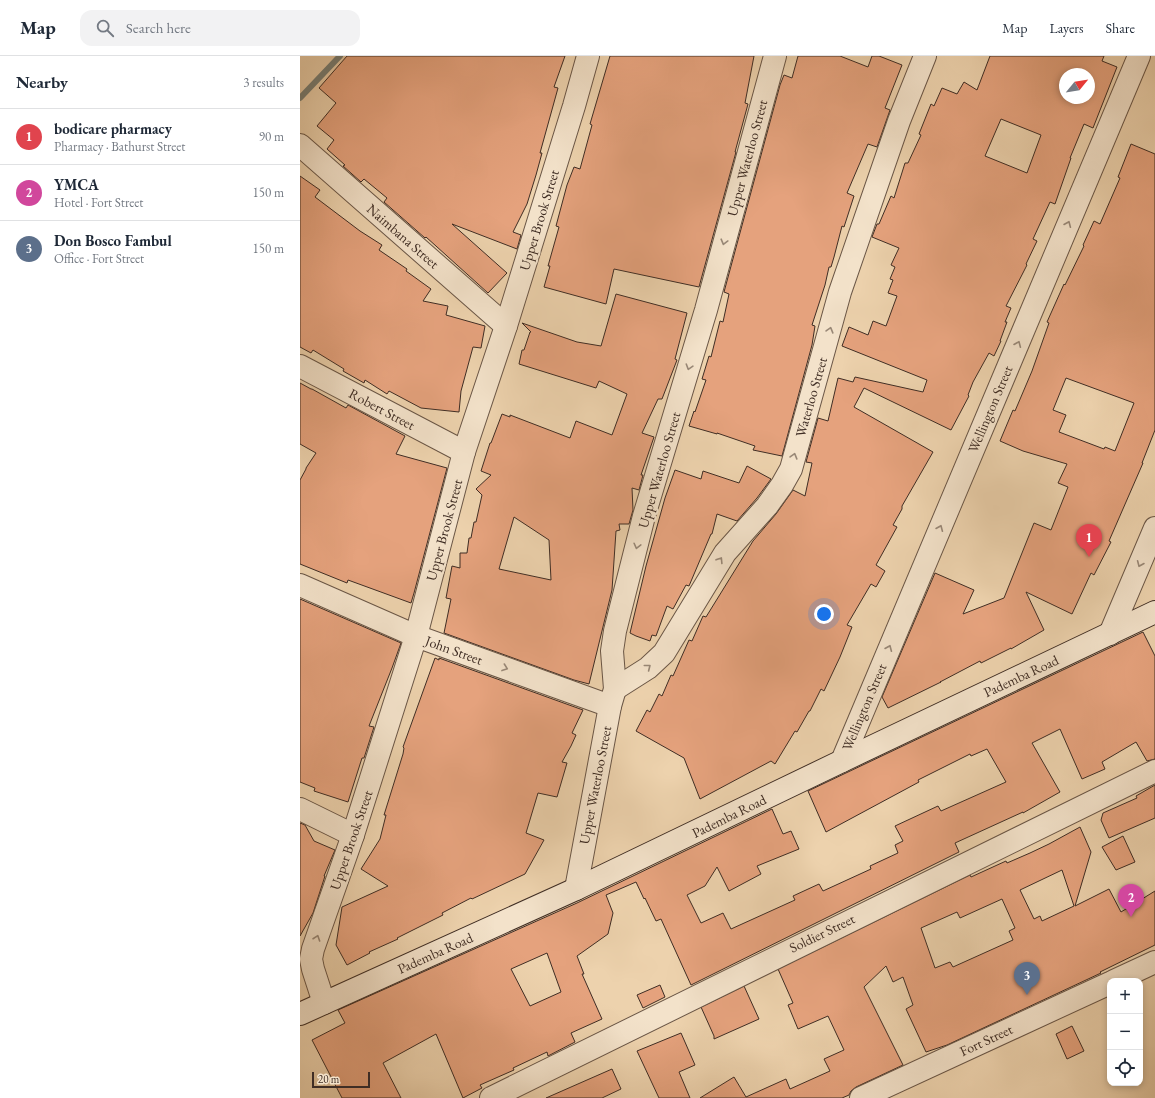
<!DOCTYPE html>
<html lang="en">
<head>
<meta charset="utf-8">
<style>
	body { margin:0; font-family:"EB Garamond",serif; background:#f2f2f3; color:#1f2937 }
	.controls { position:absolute; right:12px; bottom:12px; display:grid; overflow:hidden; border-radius:8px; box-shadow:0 2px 6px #0003 }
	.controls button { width:36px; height:36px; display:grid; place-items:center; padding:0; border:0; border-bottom:1px solid #e0e1e3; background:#fff; color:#1f2937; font:20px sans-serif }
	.compass { position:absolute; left:759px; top:12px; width:36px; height:36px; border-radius:50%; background:#fff; box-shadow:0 2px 6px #0003; rotate:60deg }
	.scale { position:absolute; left:12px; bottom:10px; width:58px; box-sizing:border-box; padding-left:4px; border:2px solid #3f2d24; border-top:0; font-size:11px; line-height:14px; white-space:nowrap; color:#3f2d24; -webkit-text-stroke:3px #f3e2ca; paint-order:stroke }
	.you { position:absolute; left:524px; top:558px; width:14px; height:14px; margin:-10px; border:3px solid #fff; border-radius:50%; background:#1a73e8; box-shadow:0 0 0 6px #1a73e833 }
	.badge { display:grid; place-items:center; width:26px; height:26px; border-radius:50%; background:#8f2418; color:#fff; font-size:13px; font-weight:700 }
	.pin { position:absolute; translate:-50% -33px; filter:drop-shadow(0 1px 2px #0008) }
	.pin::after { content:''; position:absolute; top:21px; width:14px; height:12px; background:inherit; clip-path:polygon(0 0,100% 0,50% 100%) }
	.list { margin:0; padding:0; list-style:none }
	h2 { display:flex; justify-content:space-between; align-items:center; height:52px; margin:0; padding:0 16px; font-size:17px }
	h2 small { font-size:13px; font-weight:400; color:#747a83 }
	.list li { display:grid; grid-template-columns:26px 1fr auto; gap:12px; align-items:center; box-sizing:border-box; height:56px; padding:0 16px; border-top:1px solid #e0e1e3 }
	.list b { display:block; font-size:15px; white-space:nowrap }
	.list p { margin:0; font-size:13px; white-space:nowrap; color:#747a83 }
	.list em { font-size:13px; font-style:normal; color:#747a83 }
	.icon { flex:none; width:22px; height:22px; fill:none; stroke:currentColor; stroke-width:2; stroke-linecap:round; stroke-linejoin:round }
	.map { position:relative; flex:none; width:855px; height:1042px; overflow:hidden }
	header { display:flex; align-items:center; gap:24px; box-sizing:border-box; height:56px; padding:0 20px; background:#fff; border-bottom:1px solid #e0e1e3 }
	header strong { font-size:19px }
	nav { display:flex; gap:22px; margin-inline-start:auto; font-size:14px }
	.search { width:280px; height:36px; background:#f2f2f3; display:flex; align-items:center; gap:10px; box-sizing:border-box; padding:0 14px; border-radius:12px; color:#747a83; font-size:15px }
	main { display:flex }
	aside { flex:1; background:#fff }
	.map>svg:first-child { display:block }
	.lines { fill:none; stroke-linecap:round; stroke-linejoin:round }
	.stream { stroke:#767f77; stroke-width:6 }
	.building { fill:#e5a27d; stroke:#3f2d24; fill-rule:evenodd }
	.minor-casing { stroke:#6a5646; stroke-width:24 }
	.secondary-casing { stroke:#3f2d24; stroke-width:24 }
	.minor { stroke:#f3e2ca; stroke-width:22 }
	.secondary { stroke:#f3e2ca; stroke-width:22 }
	.oneway { stroke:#987 }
	.labels { text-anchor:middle; stroke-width:4; stroke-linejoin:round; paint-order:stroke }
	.street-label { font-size:14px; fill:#3f2d24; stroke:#f3e2ca }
</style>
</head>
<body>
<header>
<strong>Map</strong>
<div class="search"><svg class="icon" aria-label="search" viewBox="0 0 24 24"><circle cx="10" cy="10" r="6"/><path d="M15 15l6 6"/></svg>Search here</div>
<nav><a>Map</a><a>Layers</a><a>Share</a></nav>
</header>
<main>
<aside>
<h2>Nearby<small>3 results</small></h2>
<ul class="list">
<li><span class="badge" style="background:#e0444e">1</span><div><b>bodicare pharmacy</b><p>Pharmacy · Bathurst Street</p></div><em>90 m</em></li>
<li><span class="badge" style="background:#d1479c">2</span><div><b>YMCA</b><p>Hotel · Fort Street</p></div><em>150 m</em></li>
<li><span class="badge" style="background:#5c6f8a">3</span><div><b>Don Bosco Fambul</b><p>Office · Fort Street</p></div><em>150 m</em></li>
</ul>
</aside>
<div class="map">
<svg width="855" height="1042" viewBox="0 0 855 1042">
	<rect width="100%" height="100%" fill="#edd2ad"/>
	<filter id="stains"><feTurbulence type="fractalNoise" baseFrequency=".005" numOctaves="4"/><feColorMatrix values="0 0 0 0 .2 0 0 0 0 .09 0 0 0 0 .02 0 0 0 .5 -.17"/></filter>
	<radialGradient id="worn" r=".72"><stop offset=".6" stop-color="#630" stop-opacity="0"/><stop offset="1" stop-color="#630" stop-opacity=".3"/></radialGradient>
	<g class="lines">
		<polyline class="stream" points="0,42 40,0"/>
	</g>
	<g class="building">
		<polygon points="47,0 265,0 254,31 258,32 240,97 242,97 236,119 227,148 213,176 221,179 217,193 152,168 207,217 188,237 126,181 125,182 84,146 87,142 64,123 61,126 43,110 45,109 27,93 34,84 17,70 36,47 19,32"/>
		<polygon points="310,0 454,0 445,47 448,48 435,96 436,96 399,231 314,213 306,248 244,231 250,210 248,210 259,171 256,170 267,129 274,111 280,113 292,69 290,68"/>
		<polygon points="498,0 540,0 568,11 572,0 579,0 602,9 585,52 590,54 577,91 568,88 547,137 554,140 544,171 542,170 534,201 531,211 529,211 525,229 512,269 515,270 512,289 482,400 453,394 455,390 417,377 417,378 389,370 394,355 395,356 406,324 402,323 409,300 411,301 420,265 423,266 429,238 424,236 480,29 484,19 492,22"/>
		<path d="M690 0H804L802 5 817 11 793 72 784 68 770 102H771L755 148 750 146 733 183 737 185 726 208 727 209 706 250 711 252 705 266H707L700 285H701L694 300 689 297 673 326 668 339 669 340 651 374 564 332 554 351 633 396 602 450V453L593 469 597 471 576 509 585 515 576 531 571 528 547 569 552 571 540 601 524 635 521 633 510 655H509L497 676 495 675 475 708 471 705 400 743 384 702 336 675 347 654 350 656 359 638 362 640 371 619 373 620 389 584 392 585 403 560 406 561 453 485 476 458 493 434 505 440 512 407 506 406 518 362 528 365 538 322 553 326 555 321 623 336 627 324 542 290 549 271 568 279 573 265 586 270 597 240 588 237 593 224 590 223 595 211 591 209 599 192 572 181 577 168H579L591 140 594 142 605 107H608L621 79 619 78 631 48 634 50 642 32 657 38 664 26 677 34ZM765 18H789V42H765ZM701 63 741 79 727 117 685 100Z"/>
		<path d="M831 88 855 98V374L842 407H843L809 485 811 486 794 519 791 517 772 558 726 536 744 574 711 593V592L681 607 680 605 640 626H641L588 652 582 641 635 517 674 534 663 558 704 542 734 467 751 474 768 431 758 427 767 408 723 395 700 385 713 354 715 355 732 315 749 267 747 266 764 228 765 229 784 190 783 189 794 165 800 168 820 122 818 121ZM766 322 834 347 815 395 805 391 804 393 759 376 766 359 753 354Z"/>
		<polygon points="0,120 20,134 15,141 60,175 82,189 79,194 107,213 106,215 131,233 123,245 148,250 146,259 185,270 181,292 173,291 161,335 159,356 121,352 89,335 87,338 65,324 64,327 43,315 44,313 13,294 11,297 0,291"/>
		<path d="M316 238 387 257 375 303 377 304 362 343H358L342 377 354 381 341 419H343L339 434 332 432 333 454 329 468H319L320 474 316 475 312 534 289 628 274 624 144 577 151 543 146 542 152 510 160 512V497H167L169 482H171L174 466H176L182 439 176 433 191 419 181 415 190 387H191L202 358 210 361V359L270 382 276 365 312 379 327 338 299 325 296 332 219 308 222 294H224L230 276H231L222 267 277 286 301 290ZM214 461 249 484 251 524 199 513Z"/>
		<polygon points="0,327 11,333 12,333 46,352 48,349 105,380 96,398 147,412 114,537 111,547 48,524 47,527 0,508 0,424 6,413 6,412 16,397 0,388"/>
		<polygon points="447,410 471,423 457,442 437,465 417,458 412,478 411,478 389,530 386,529 373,553 367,550 356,580 352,579 350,585 336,580 330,577 346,510 365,442 375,414 401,423 403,415 439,427"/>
		<polygon points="0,543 101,587 92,612 69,670 74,671 64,702 62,702 48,746 14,735 15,732 0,726"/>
		<path d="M843 576 855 600V703L847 705 836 686 802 706 805 713 782 723 760 673 732 687 760 736 723 757V756L655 787 659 796 391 929 361 863 356 865 345 842 344 843 336 826 306 839 313 857 308 878 277 900 284 918H282L302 963 271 977 275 986 248 1000 247 996 213 1012 214 1014 180 1029 182 1032 163 1042 136 978 83 1007 101 1042H42L12 984 45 967 38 954 277 847 472 753 483 778 491 775 499 793 457 810 461 818 429 835 417 811 405 830 387 839 401 867 423 857 431 873 495 844 493 840 519 828 523 835 571 813 570 810 598 797 595 789 603 785 595 770 638 750 641 755 706 726 687 693 671 700 670 698 618 724 619 726 526 776 508 735ZM247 897 261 936 230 950 211 913Z"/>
		<polygon points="135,602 139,604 139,602 283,654 272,677 276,679 271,690 262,706 267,707 257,741 238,737 226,777 244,784 225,818 172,843 171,842 142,857 143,859 97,882 98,883 69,896 70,897 47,909 36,889 42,851 88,830 61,813 80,783 86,759 84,759 103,698 104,692 103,691"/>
		<polygon points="855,729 855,762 809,782 801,764 803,757 837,742 836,740"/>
		<polygon points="0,767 5,769 14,785 35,794 24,820 25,820 13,857 0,880"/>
		<path d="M780 771 791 796 775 850 809 833 821 856 855 835V889L800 916 801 917 647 989 626 996 606 953 613 949 603 921 593 926 586 910 564 931 603 1009 556 1031 551 1035 549 1039 542 1042H400L434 1021 446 1041 486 1023 490 1033 530 1015 524 1003 544 994 528 960 498 973 488 949 493 947 478 913 670 819 671 821 706 805 707 807 730 797 749 788ZM762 814 774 850 742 865 740 860 734 863 720 834ZM702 843 715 872 709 875 713 884 653 911 650 906 635 912 621 872 657 856 660 862Z"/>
		<polygon points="823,780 835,806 816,814 802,791"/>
		<polygon points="360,929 365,941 343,952 337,939"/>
		<polygon points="444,930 459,963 414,983 414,980 401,951"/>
		<polygon points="772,970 784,995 767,1003 756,978"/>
		<polygon points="381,977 395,1009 379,1016 390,1042 359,1042 337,995"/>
		<polygon points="312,1013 321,1033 302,1042 246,1042"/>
	</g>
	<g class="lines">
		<defs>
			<g id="minor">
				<polyline points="0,89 206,270"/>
				<polyline points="0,310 164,396"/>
				<polyline points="0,529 116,580 310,650"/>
				<polyline points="810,578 855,472"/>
				<polyline points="315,633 348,612 364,597 425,497 467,450 482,429 491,413 540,236 599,65 625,0"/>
				<polyline points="542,705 839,0"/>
				<polyline points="0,753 53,779"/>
				<polyline points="276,833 310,650 315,633 312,595 315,575 344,460 406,254 475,0"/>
				<polyline points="814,925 855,906"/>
				<polyline points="24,947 13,913 11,903 13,893 53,779 116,580 164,396 206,270 274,50 288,0"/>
				<path d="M191 1042C412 932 633 822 855 715"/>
				<polyline points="561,1042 810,927"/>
			</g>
			<polyline id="secondary" points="0,958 276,833 542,705 855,556"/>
		</defs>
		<use href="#minor" class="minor-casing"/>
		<use href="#secondary" class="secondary-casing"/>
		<use href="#minor" class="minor"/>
		<use href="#secondary" class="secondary"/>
	</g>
	<defs><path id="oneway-chevron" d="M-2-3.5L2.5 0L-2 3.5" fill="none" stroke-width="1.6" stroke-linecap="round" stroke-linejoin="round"/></defs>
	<g class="oneway">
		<use href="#oneway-chevron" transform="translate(768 168) rotate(-67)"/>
		<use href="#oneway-chevron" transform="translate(424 186) rotate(105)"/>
		<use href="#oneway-chevron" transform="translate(530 274) rotate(-74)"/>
		<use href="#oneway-chevron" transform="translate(718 288) rotate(-67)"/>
		<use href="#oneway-chevron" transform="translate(389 311) rotate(107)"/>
		<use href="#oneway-chevron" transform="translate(494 400) rotate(-74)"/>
		<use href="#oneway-chevron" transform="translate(640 472) rotate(-67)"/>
		<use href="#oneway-chevron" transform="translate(337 490) rotate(104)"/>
		<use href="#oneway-chevron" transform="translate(420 504) rotate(-58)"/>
		<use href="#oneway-chevron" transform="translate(840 508) rotate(113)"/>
		<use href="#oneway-chevron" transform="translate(589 592) rotate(-67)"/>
		<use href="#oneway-chevron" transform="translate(348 611) rotate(-38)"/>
		<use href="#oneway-chevron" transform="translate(205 612) rotate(20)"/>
		<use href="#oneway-chevron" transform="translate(17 882) rotate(-71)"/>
	</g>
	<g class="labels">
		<g class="street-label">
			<text transform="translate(447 102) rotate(-75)" y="5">Upper Waterloo Street</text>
			<text transform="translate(239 164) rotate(-73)" y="5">Upper Brook Street</text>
			<text transform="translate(103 180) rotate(41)" y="5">Naimbana Street</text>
			<text transform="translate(511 341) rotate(-74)" y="5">Waterloo Street</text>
			<text transform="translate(82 353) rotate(28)" y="5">Robert Street</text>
			<text transform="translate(690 353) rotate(-67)" y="5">Wellington Street</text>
			<text transform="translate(359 414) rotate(-74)" y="5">Upper Waterloo Street</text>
			<text transform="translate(144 474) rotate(-75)" y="5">Upper Brook Street</text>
			<text transform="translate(154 594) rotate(20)" y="5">John Street</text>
			<text transform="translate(721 620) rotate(-25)" y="5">Pademba Road</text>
			<text transform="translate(564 651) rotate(-67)" y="5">Wellington Street</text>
			<text transform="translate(295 729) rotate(-79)" y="5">Upper Waterloo Street</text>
			<text transform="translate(429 760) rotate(-26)" y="5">Pademba Road</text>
			<text transform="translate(51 784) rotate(-71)" y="5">Upper Brook Street</text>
			<text transform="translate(522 877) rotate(-26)" y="5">Soldier Street</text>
			<text transform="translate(135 897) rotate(-24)" y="5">Pademba Road</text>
			<text transform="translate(686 984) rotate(-25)" y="5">Fort Street</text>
		</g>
	</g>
	<rect width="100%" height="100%" filter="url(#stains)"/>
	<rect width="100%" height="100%" fill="url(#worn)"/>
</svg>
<div class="controls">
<button>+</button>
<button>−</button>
<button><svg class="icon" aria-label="locate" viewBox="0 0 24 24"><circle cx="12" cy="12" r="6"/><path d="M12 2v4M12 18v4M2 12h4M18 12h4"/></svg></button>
</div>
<svg class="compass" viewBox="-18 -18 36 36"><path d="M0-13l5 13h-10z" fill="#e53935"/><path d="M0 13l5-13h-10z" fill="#747a83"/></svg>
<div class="scale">20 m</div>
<div class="you"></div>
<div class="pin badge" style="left:789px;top:501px;background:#e0444e">1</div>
<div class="pin badge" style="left:831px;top:861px;background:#d1479c">2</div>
<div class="pin badge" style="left:727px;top:939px;background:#5c6f8a">3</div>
</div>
</main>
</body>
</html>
